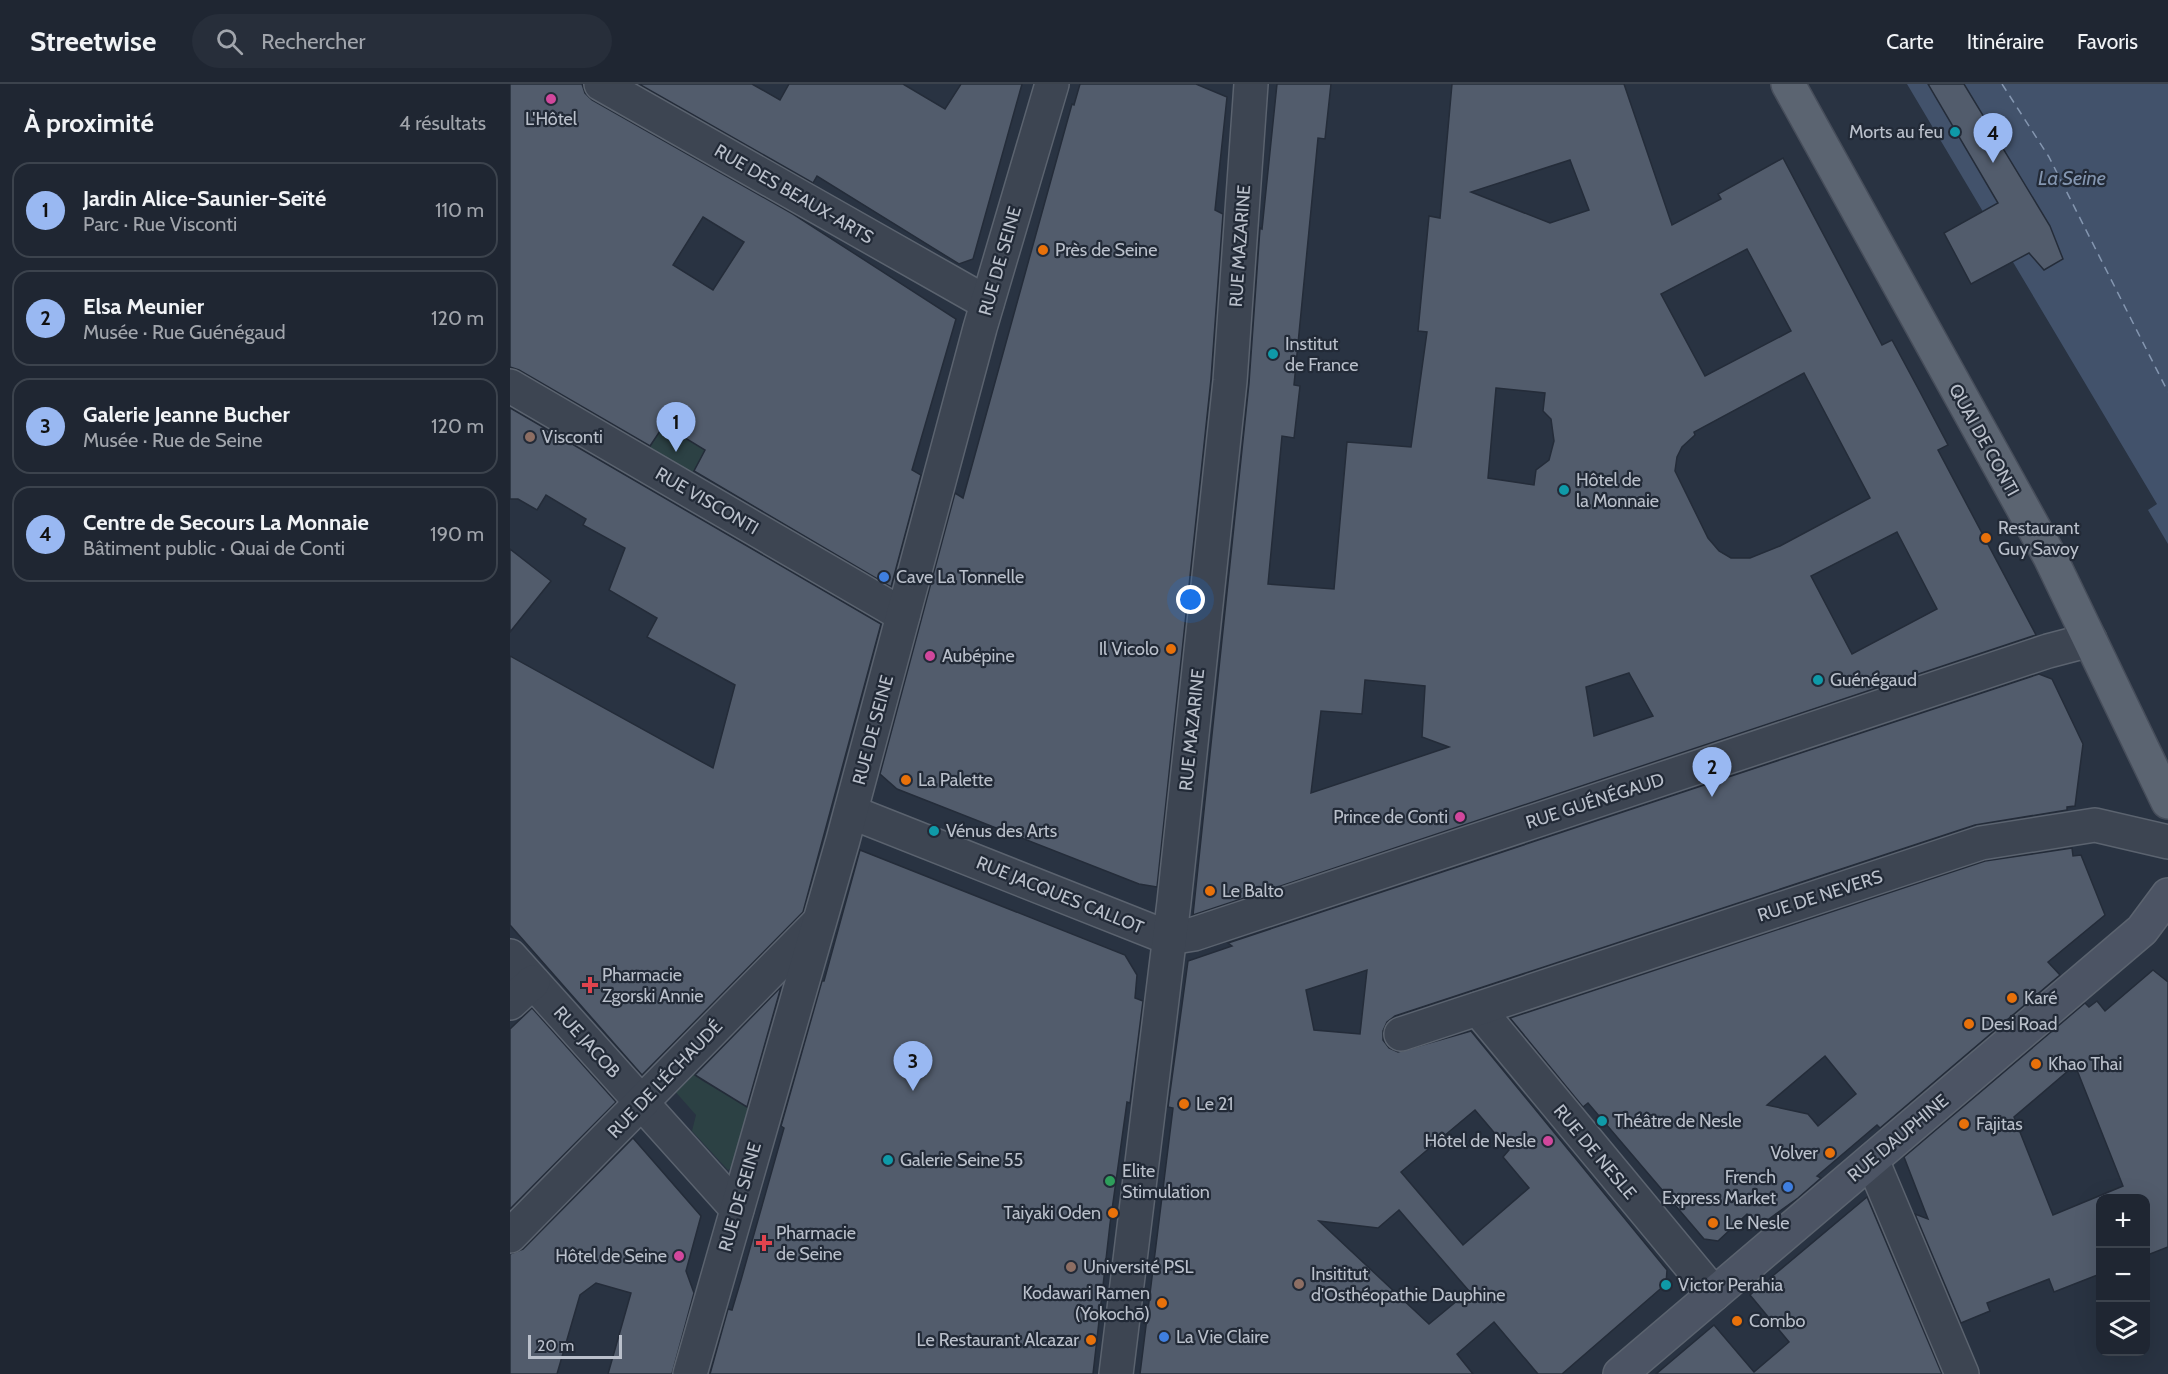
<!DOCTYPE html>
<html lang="fr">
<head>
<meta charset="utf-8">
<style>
	body { margin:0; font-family:Cabin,sans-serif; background:#272e3a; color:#f1f3f6 }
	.controls { position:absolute; right:18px; bottom:18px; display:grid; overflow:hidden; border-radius:12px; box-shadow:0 6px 24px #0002 }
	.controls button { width:54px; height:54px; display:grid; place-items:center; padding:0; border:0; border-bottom:2px solid #3c434d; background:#1f2632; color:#f1f3f6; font:30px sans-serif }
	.scale { position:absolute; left:18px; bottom:15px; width:94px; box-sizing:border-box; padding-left:6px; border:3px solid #bac0cb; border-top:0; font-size:16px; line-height:21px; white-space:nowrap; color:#bac0cb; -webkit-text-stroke:4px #222a37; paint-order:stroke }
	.you { position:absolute; left:681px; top:516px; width:21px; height:21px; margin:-15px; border:4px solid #fff; border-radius:50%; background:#1a73e8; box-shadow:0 0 0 9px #1a73e833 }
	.badge { display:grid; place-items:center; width:39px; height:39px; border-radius:50%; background:#99b8f2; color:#111; font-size:20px; font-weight:700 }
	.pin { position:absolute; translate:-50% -50px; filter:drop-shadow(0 2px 3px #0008) }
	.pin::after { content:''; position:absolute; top:32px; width:21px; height:18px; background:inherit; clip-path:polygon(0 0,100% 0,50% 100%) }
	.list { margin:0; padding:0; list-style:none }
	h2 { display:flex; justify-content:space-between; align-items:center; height:78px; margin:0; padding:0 24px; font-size:26px }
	h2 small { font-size:20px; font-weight:400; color:#a1a5ac }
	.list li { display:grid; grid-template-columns:39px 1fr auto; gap:18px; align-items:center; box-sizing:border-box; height:96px; margin:0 12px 12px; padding:0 12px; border:2px solid #3c434d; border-radius:18px }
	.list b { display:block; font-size:22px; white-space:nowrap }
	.list p { margin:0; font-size:20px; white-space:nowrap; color:#a1a5ac }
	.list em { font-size:20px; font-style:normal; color:#a1a5ac }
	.icon { flex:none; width:33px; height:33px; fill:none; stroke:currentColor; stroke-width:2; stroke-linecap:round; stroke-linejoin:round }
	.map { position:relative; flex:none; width:1658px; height:1290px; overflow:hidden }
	header { display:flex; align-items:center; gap:36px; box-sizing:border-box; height:84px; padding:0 30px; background:#1f2632; border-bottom:2px solid #3c434d }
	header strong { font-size:28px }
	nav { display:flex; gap:33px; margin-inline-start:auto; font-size:21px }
	.search { width:420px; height:54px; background:#272e3a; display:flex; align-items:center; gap:15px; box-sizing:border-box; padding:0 21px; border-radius:33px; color:#a1a5ac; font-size:22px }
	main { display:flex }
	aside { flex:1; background:#1f2632 }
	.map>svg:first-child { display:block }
	.green { fill:#2c4144 }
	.water { fill:#42526b }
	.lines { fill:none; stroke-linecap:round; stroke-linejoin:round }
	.ferry { stroke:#8496b0; stroke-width:1.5; stroke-dasharray:8 6; stroke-linecap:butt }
	.building { fill:#525c6c; stroke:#242c39; stroke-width:1.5; fill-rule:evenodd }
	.street-casing { stroke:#5b636f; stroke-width:36 }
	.secondary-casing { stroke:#5b636f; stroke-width:36 }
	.primary-casing { stroke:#474e5b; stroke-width:36 }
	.street { stroke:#3d4552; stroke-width:33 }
	.secondary { stroke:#4c5464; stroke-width:33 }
	.primary { stroke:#5b6471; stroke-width:33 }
	.hotel-dot { fill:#d1479c; stroke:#222a37; stroke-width:2 }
	.culture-dot { fill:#0f9aa8; stroke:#222a37; stroke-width:2 }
	.food-dot { fill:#e8710a; stroke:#222a37; stroke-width:2 }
	.education-dot { fill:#8d6e63; stroke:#222a37; stroke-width:2 }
	.shop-dot { fill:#3f7fe0; stroke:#222a37; stroke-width:2 }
	.health-dot { fill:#e0444e; stroke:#222a37; stroke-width:2 }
	.leisure-dot { fill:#2e9e5b; stroke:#222a37; stroke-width:2 }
	.labels { text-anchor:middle; stroke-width:4.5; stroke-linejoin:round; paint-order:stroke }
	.poi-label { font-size:18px; fill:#bac0cb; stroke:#222a37; text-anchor:start }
	.street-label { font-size:18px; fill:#bac0cb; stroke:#222a37 }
	.water-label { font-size:20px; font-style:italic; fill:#8496b0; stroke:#222a37 }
</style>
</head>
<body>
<header>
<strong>Streetwise</strong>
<div class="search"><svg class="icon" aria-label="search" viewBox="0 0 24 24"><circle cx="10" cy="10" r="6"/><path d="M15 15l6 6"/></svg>Rechercher</div>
<nav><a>Carte</a><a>Itinéraire</a><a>Favoris</a></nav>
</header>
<main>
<aside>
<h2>À proximité<small>4 résultats</small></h2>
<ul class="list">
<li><span class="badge">1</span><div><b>Jardin Alice-Saunier-Seïté</b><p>Parc · Rue Visconti</p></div><em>110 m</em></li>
<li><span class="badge">2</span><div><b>Elsa Meunier</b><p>Musée · Rue Guénégaud</p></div><em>120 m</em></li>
<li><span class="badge">3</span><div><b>Galerie Jeanne Bucher</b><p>Musée · Rue de Seine</p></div><em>120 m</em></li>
<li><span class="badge">4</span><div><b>Centre de Secours La Monnaie</b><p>Bâtiment public · Quai de Conti</p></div><em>190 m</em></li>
</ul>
</aside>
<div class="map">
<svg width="1658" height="1290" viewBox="0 0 1658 1290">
	<rect width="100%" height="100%" fill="#293342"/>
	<g class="green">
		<polygon points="154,341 195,366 179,395 136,370"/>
		<polygon points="178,984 191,996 239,1024 221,1084 218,1086 182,1047 186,1031 163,1005"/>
	</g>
	<polygon class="water" points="1397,0 1658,0 1658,460 1638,426 1647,420"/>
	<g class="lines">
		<polyline class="ferry" points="1492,0 1539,73 1658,308"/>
	</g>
	<g class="building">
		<path d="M0 0H72L75 9 82 16 283 130 446 235 402 386 411 391 381 503 184 387 195 366 154 341 140 362 9 286 0 283ZM193 133 234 158 203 206 163 181Z"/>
		<polygon points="129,0 242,0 270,16 279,0 393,0 435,25 451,0 512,0 463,175 449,180 307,92 303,99"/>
		<polygon points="570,0 686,0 717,13 705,126 713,130 701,295 647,803 629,800 387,705 370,690 445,409 453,414 562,20 564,21"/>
		<path d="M767 0H821L815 55 808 54 784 301 790 302 784 354 772 352 758 500 824 505 837 358 901 363 917 248 908 247 919 132 930 134 942 0H1114L1162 141 1211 115 1208 110 1273 74 1372 261 1382 256 1410 308 1438 361 1428 366 1526 551 683 831 739 299 750 144 752 145ZM1060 76 1079 126 1040 139 961 108ZM1237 165 1281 247 1195 292 1151 210ZM1294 289 1360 414 1270 462 1240 474H1221L1209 467 1198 454 1165 387 1167 373 1172 363 1185 351 1184 348ZM986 304 1035 309 1033 327 1041 335 1044 357 1039 376 1026 386 1024 401 978 394ZM1387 448 1427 525 1342 570 1301 492ZM1119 589 1143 632 1084 652 1076 603ZM855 596 915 602 912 653 939 663 801 709 811 627 852 630Z"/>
		<polygon points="1418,0 1454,0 1540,142 1553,175 1534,186 1519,169 1461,200 1434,149 1488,119"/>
		<polygon points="0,324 371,540 293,828 132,991 0,841 0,572 203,684 225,601 137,553 147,534 99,506 115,464 73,441 76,435 36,411 27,426 8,415 0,415"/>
		<polygon points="0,465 41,497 0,548"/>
		<path d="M1529 590 1542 595 1573 660 1565 722 1557 723V726L1465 741 885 932 877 938 873 947V956L879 964 888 968 961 947 1157 1186 1156 1200 1052 1290H1028L984 1238 947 1270 963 1290H630L663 1024 658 1023 678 877 722 862 718 859ZM857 886 850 950 804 946 796 906ZM965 1026 999 1066 993 1073 1019 1104 953 1161 891 1088ZM889 1126 959 1207 919 1240 809 1137 868 1144Z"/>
		<path d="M1562 764 1563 772 1571 771 1595 831 1538 878 1550 891 1370 1044 1367 1041 1307 1092 1311 1094 1288 1114 1248 1143 1237 1130 1208 1157 1194 1155 1078 1019 1073 1023 1000 934 1475 777ZM1315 972 1346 1010 1308 1042 1298 1030 1257 1021Z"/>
		<polygon points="350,766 615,871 627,891 625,914 633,917 620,1019 617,1018 600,1140 583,1290 200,1290 218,1225 222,1226 231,1196 274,1044 271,1042 312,897 314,897"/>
		<path d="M1643 886 1658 898V1163L1635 1172V1114H1590V1190L1544 1208 1539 1195 1477 1219 1480 1227 1451 1239 1405 1130 1418 1135 1394 1073 1575 919 1579 923 1587 917 1595 927ZM1565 981 1613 1102 1543 1131 1504 1033Z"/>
		<polygon points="271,903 237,1023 185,991"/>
		<polygon points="22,924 106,1018 0,1125 0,945"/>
		<polygon points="123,1054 191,1132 176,1187 184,1209 162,1290 98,1290 121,1209 86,1199 70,1211 47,1290 0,1290 0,1170 13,1165"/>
		<polygon points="1357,1113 1432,1290 1146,1290 1204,1241 1244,1288 1279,1258 1240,1211"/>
	</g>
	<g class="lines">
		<defs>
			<g id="street">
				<polyline points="91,0 477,219"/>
				<polyline points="0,302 393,531"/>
				<polyline points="341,728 659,854 684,850 1538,567 1580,556"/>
				<polyline points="0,872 227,1125"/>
				<polyline points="0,919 23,898"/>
				<polyline points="968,925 1204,1210"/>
				<polyline points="891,950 1471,759 1585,741 1658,758"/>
				<polyline points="1362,1076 1452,1290"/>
				<polyline points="0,1152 306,841"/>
				<polyline points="180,1290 333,756 470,244 542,0"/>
				<polyline points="606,1290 664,818 720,297 741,0"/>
			</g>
			<polyline id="secondary" points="1110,1290 1632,846 1658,811"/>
			<polyline id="primary" points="1278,0 1540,473 1658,718"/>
		</defs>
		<use href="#street" class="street-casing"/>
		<use href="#secondary" class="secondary-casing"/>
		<use href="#primary" class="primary-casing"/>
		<use href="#street" class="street"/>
		<use href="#secondary" class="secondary"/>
		<use href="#primary" class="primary"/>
	</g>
	<g class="hotel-dot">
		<circle cx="41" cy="15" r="6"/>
		<circle cx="420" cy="572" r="6"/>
		<circle cx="950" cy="733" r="6"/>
		<circle cx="1038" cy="1057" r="6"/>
		<circle cx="169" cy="1172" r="6"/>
	</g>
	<g class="culture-dot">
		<circle cx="1445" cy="48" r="6"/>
		<circle cx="763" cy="270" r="6"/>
		<circle cx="1054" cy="406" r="6"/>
		<circle cx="1308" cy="596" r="6"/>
		<circle cx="424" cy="747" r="6"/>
		<circle cx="1092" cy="1037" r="6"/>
		<circle cx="378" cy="1076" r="6"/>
		<circle cx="1156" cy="1201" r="6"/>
	</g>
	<g class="food-dot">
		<circle cx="533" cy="166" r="6"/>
		<circle cx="1476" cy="454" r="6"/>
		<circle cx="661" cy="565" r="6"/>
		<circle cx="396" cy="696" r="6"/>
		<circle cx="700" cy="807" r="6"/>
		<circle cx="1502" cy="914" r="6"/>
		<circle cx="1459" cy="940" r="6"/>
		<circle cx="1526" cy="980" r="6"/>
		<circle cx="674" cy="1020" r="6"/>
		<circle cx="1454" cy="1040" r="6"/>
		<circle cx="1320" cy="1069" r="6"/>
		<circle cx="603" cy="1129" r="6"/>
		<circle cx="1203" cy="1139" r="6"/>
		<circle cx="652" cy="1219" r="6"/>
		<circle cx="1227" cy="1237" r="6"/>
		<circle cx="581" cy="1256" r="6"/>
	</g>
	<g class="education-dot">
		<circle cx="20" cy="353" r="6"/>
		<circle cx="561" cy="1183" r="6"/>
		<circle cx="789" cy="1200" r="6"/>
	</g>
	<g class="shop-dot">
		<circle cx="374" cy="493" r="6"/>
		<circle cx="1278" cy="1103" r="6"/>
		<circle cx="654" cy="1253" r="6"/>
	</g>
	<g class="health-dot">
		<path d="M77 892h6v6h6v6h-6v6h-6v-6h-6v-6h6z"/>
		<path d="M251 1150h6v6h6v6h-6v6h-6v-6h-6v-6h6z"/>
	</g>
	<circle class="leisure-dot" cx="600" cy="1097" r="6"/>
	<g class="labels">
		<g class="poi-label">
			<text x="41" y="41" text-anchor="middle">L'Hôtel</text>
			<text x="1433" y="54" text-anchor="end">Morts au feu</text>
			<text x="545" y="172">Près de Seine</text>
			<text x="775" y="266">Institut<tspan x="775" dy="21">de France</tspan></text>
			<text x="32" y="359">Visconti</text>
			<text x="1066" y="402">Hôtel de<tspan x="1066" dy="21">la Monnaie</tspan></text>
			<text x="1488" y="450">Restaurant<tspan x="1488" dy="21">Guy Savoy</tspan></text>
			<text x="386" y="499">Cave La Tonnelle</text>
			<text x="649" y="571" text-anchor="end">Il Vicolo</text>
			<text x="432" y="578">Aubépine</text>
			<text x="1320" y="602">Guénégaud</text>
			<text x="408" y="702">La Palette</text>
			<text x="938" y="739" text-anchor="end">Prince de Conti</text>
			<text x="436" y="753">Vénus des Arts</text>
			<text x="712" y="813">Le Balto</text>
			<text x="92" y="897">Pharmacie<tspan x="92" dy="21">Zgorski Annie</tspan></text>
			<text x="1514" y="920">Karé</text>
			<text x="1471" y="946">Desi Road</text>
			<text x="1538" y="986">Khao Thai</text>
			<text x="686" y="1026">Le 21</text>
			<text x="1104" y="1043">Théâtre de Nesle</text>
			<text x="1466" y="1046">Fajitas</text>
			<text x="1026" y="1063" text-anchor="end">Hôtel de Nesle</text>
			<text x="1308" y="1075" text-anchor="end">Volver</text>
			<text x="390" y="1082">Galerie Seine 55</text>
			<text x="612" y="1093">Elite<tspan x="612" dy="21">Stimulation</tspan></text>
			<text x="1266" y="1099" text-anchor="end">French<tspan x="1266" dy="21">Express Market</tspan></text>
			<text x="591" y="1135" text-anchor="end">Taiyaki Oden</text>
			<text x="1215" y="1145">Le Nesle</text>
			<text x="266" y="1155">Pharmacie<tspan x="266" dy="21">de Seine</tspan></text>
			<text x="157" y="1178" text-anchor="end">Hôtel de Seine</text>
			<text x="573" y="1189">Université PSL</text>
			<text x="801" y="1196">Insititut<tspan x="801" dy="21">d'Osthéopathie Dauphine</tspan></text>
			<text x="1168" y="1207">Victor Perahia</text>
			<text x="640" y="1215" text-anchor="end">Kodawari Ramen<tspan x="640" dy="21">(Yokochō)</tspan></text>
			<text x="1239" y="1243">Combo</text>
			<text x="666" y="1259">La Vie Claire</text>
			<text x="569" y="1262" text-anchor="end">Le Restaurant Alcazar</text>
		</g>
		<g class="street-label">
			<text transform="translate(284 110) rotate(30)" y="6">RUE DES BEAUX-ARTS</text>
			<text transform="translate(730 162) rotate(-86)" y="6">RUE MAZARINE</text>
			<text transform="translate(490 177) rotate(-74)" y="6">RUE DE SEINE</text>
			<text transform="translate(1474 356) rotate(61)" y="6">QUAI DE CONTI</text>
			<text transform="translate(197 417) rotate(30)" y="6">RUE VISCONTI</text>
			<text transform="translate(363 646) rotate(-75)" y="6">RUE DE SEINE</text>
			<text transform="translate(682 646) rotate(-84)" y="6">RUE MAZARINE</text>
			<text transform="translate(1085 717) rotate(-18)" y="6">RUE GUÉNÉGAUD</text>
			<text transform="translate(550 811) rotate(22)" y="6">RUE JACQUES CALLOT</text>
			<text transform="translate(1310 812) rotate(-18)" y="6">RUE DE NEVERS</text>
			<text transform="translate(77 958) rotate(48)" y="6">RUE JACOB</text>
			<text transform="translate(155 995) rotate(-46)" y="6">RUE DE L'ÉCHAUDÉ</text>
			<text transform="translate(1388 1054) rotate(-40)" y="6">RUE DAUPHINE</text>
			<text transform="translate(1085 1068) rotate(50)" y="6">RUE DE NESLE</text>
			<text transform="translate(230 1113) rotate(-74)" y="6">RUE DE SEINE</text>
		</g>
		<g class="water-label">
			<text x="1562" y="101">La Seine</text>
		</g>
	</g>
</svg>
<div class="controls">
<button>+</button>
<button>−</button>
<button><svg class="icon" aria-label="layers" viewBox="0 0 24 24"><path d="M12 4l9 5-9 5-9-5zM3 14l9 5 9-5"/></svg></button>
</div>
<div class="scale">20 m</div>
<div class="you"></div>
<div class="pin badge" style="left:166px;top:368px">1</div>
<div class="pin badge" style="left:1202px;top:713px">2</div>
<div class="pin badge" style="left:403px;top:1007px">3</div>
<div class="pin badge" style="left:1483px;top:79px">4</div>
</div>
</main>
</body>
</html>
